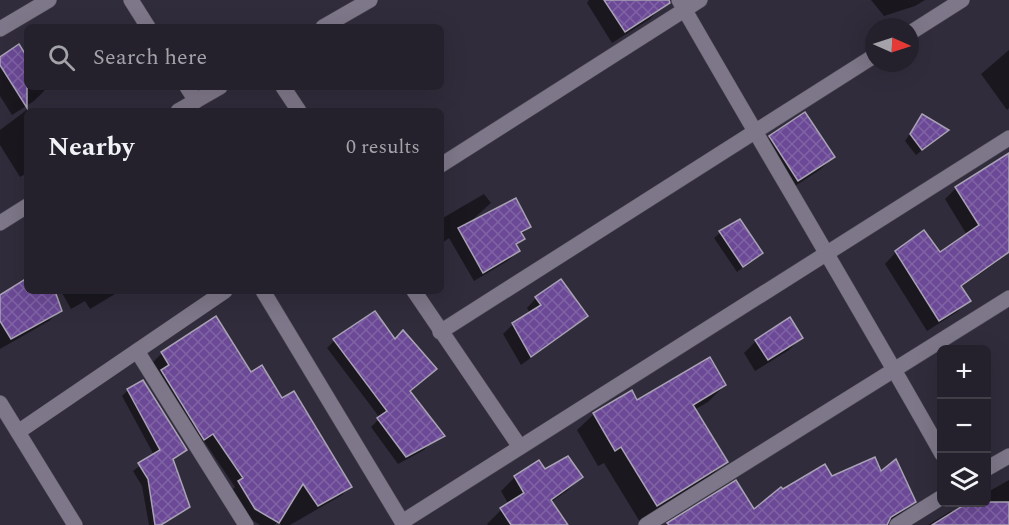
<!DOCTYPE html>
<html lang="en">
<head>
<meta charset="utf-8">
<style>
	body { margin:0; font-family:Spectral,serif; background:#2d2934; color:#f1f3f6 }
	.controls { position:absolute; right:18px; bottom:18px; display:grid; overflow:hidden; border-radius:9px; box-shadow:0 6px 24px #0002 }
	.controls button { width:54px; height:54px; display:grid; place-items:center; padding:0; border:0; border-bottom:2px solid #423e48; background:#25212c; color:#f1f3f6; font:30px sans-serif }
	.compass { position:absolute; left:865px; top:18px; width:54px; height:54px; border-radius:50%; background:#25212c; box-shadow:0 6px 24px #0002; rotate:93deg }
	.list { margin:0; padding:0; list-style:none }
	h2 { display:flex; justify-content:space-between; align-items:center; height:78px; margin:0; padding:0 24px; font-size:26px }
	h2 small { font-size:20px; font-weight:400; color:#a3a3a9 }
	.icon { flex:none; width:33px; height:33px; fill:none; stroke:currentColor; stroke-width:2; stroke-linecap:round; stroke-linejoin:round }
	.map { position:relative; flex:none; width:1009px; height:525px; overflow:hidden }
	.search { position:absolute; background:#25212c; box-shadow:0 6px 24px #0002; left:24px; top:24px; width:420px; height:66px; display:flex; align-items:center; gap:15px; box-sizing:border-box; padding:0 21px; border-radius:9px; color:#a3a3a9; font-size:22px }
	.panel { position:absolute; background:#25212c; box-shadow:0 6px 24px #0002; left:24px; top:108px; width:420px; height:186px; border-radius:9px }
	.map>svg:first-child { display:block }
	.shadow { fill:#0007 }
	.building { fill:url(#building-cross-hatch); stroke:#a8a2b4; stroke-width:1.5 }
	.lines { fill:none; stroke-linecap:round; stroke-linejoin:round }
	.minor-casing { stroke:#4c4855; stroke-width:16 }
	.minor { stroke:#7e7789; stroke-width:15 }
</style>
</head>
<body>
<div class="map">
<svg width="1009" height="525" viewBox="0 0 1009 525">
	<defs>
		<pattern id="building-cross-hatch" width="8" height="8" patternUnits="userSpaceOnUse" patternTransform="scale(1.5)"><rect width="8" height="8" fill="#6b4996"/><path d="M0 0l8 8M0 8l8-8" fill="none" stroke="#8063a5"/></pattern>
	</defs>
	<rect width="100%" height="100%" fill="#312c3b"/>
	<g class="shadow">
		<polygon points="589,0 657,0 661,7 650,19 612,43 587,3"/>
		<polygon points="871,0 925,0 915,6 884,16"/>
		<polygon points="1009,50 1009,108 1007,110 981,74"/>
		<polygon points="0,59 27,59 27,87 45,87 46,89 34,101 12,115 0,96"/>
		<polygon points="28,109 27,173 20,177 0,145 0,130"/>
		<polygon points="922,116 947,131 916,155 905,141"/>
		<polygon points="770,137 833,157 821,169 786,192 758,149"/>
		<polygon points="1009,155 1008,251 997,262 960,288 969,301 957,312 927,331 885,264 896,252 940,254 967,235 945,199 956,188"/>
		<polygon points="484,194 491,203 470,222 471,223 530,226 521,235 523,239 516,246 518,251 509,260 474,281 449,238 441,244 441,219"/>
		<polygon points="720,233 761,253 737,272 714,238"/>
		<polygon points="27,280 27,291 54,291 60,310 49,321 0,349 0,296"/>
		<polygon points="61,291 120,291 90,309 85,301 71,309"/>
		<polygon points="536,298 586,316 576,325 521,365 503,334 513,324 530,313 527,308"/>
		<polygon points="375,313 431,442 424,450 398,464 371,427 380,418 327,348 334,341"/>
		<polygon points="216,318 250,374 282,400 351,486 342,495 290,525 281,525 278,521 275,525 260,525 247,517 231,491 235,487 204,441 195,447 153,380 160,373 153,362 162,353"/>
		<polygon points="801,338 789,350 755,371 744,353 756,341"/>
		<polygon points="725,385 708,402 694,410 726,461 709,478 640,522 604,463 598,466 577,430 594,414 637,402"/>
		<polygon points="128,390 185,450 172,460 188,506 162,525 149,525 142,486 133,471 154,455 122,396"/>
		<polygon points="539,462 544,471 581,477 567,491 551,502 566,525 488,525 487,524 501,510 509,505 501,491 515,477"/>
		<polygon points="880,473 914,502 887,525 668,525 735,483 754,511 783,491 831,477"/>
		<polygon points="1009,480 1009,525 928,525 951,511 953,514 986,502 986,493"/>
	</g>
	<g class="building">
		<polygon points="604,0 669,0 670,3 625,32"/>
		<polygon points="19,44 27,57 27,108 0,65 0,57"/>
		<polygon points="805,112 835,157 798,181 769,136"/>
		<polygon points="922,114 949,130 922,150 910,134"/>
		<polygon points="1009,153 1009,252 961,286 971,301 939,321 895,251 924,230 940,252 979,225 955,187"/>
		<polygon points="516,198 531,227 521,232 525,239 516,244 520,251 483,273 458,228"/>
		<polygon points="740,219 763,253 743,267 719,231"/>
		<polygon points="27,278 27,291 55,291 62,311 11,339 0,321 0,295"/>
		<polygon points="561,279 588,316 531,357 512,323 541,305 535,297"/>
		<polygon points="375,311 395,339 403,330 437,369 410,391 445,436 406,457 377,418 387,411 333,339"/>
		<polygon points="216,316 251,372 262,365 282,398 294,391 352,487 318,506 303,484 279,523 255,509 238,481 243,478 213,434 204,440 161,370 169,365 161,352"/>
		<polygon points="790,317 803,338 768,360 755,340"/>
		<polygon points="710,357 726,385 693,405 728,462 657,506 621,447 615,451 593,413 632,390 637,400"/>
		<polygon points="143,380 187,450 173,459 190,507 161,525 155,525 148,479 138,463 160,450 127,389"/>
		<polygon points="568,456 583,477 551,500 568,525 511,525 500,508 524,493 514,476 539,460 545,469"/>
		<polygon points="875,457 881,471 896,459 916,502 891,517 887,525 669,525 667,523 736,480 754,509 781,487 783,489 825,464 832,476"/>
		<polygon points="969,502 1009,502 1009,525 932,525"/>
	</g>
	<g class="lines">
		<defs>
			<g id="minor">
				<polyline points="131,0 148,27"/>
				<path d="M679 0C766 152 856 301 942 454"/>
				<polyline points="323,27 370,0"/>
				<polyline points="0,29 49,0"/>
				<polyline points="910,33 962,0"/>
				<polyline points="187,87 196,101"/>
				<polyline points="283,87 299,111"/>
				<polyline points="178,111 220,87"/>
				<polyline points="441,165 700,0"/>
				<polyline points="0,223 27,206"/>
				<polyline points="263,291 404,525"/>
				<polyline points="414,291 520,447"/>
				<polyline points="440,332 874,56"/>
				<polyline points="137,351 246,525"/>
				<polyline points="0,403 75,525"/>
				<polyline points="18,432 225,291"/>
				<polyline points="986,469 1009,456"/>
				<polyline points="402,522 1009,138"/>
				<polyline points="646,525 1009,298"/>
				<polyline points="897,525 942,497"/>
			</g>
		</defs>
		<use href="#minor" class="minor-casing"/>
		<use href="#minor" class="minor"/>
	</g>
</svg>
<div class="controls">
<button>+</button>
<button>−</button>
<button><svg class="icon" aria-label="layers" viewBox="0 0 24 24"><path d="M12 4l9 5-9 5-9-5zM3 14l9 5 9-5"/></svg></button>
</div>
<svg class="compass" viewBox="-18 -18 36 36"><path d="M0-13l5 13h-10z" fill="#e53935"/><path d="M0 13l5-13h-10z" fill="#a3a3a9"/></svg>
<div class="search"><svg class="icon" aria-label="search" viewBox="0 0 24 24"><circle cx="10" cy="10" r="6"/><path d="M15 15l6 6"/></svg>Search here</div>
<section class="panel">
<h2>Nearby<small>0 results</small></h2>
<ul class="list">
</ul>
</section>
</div>
</body>
</html>
